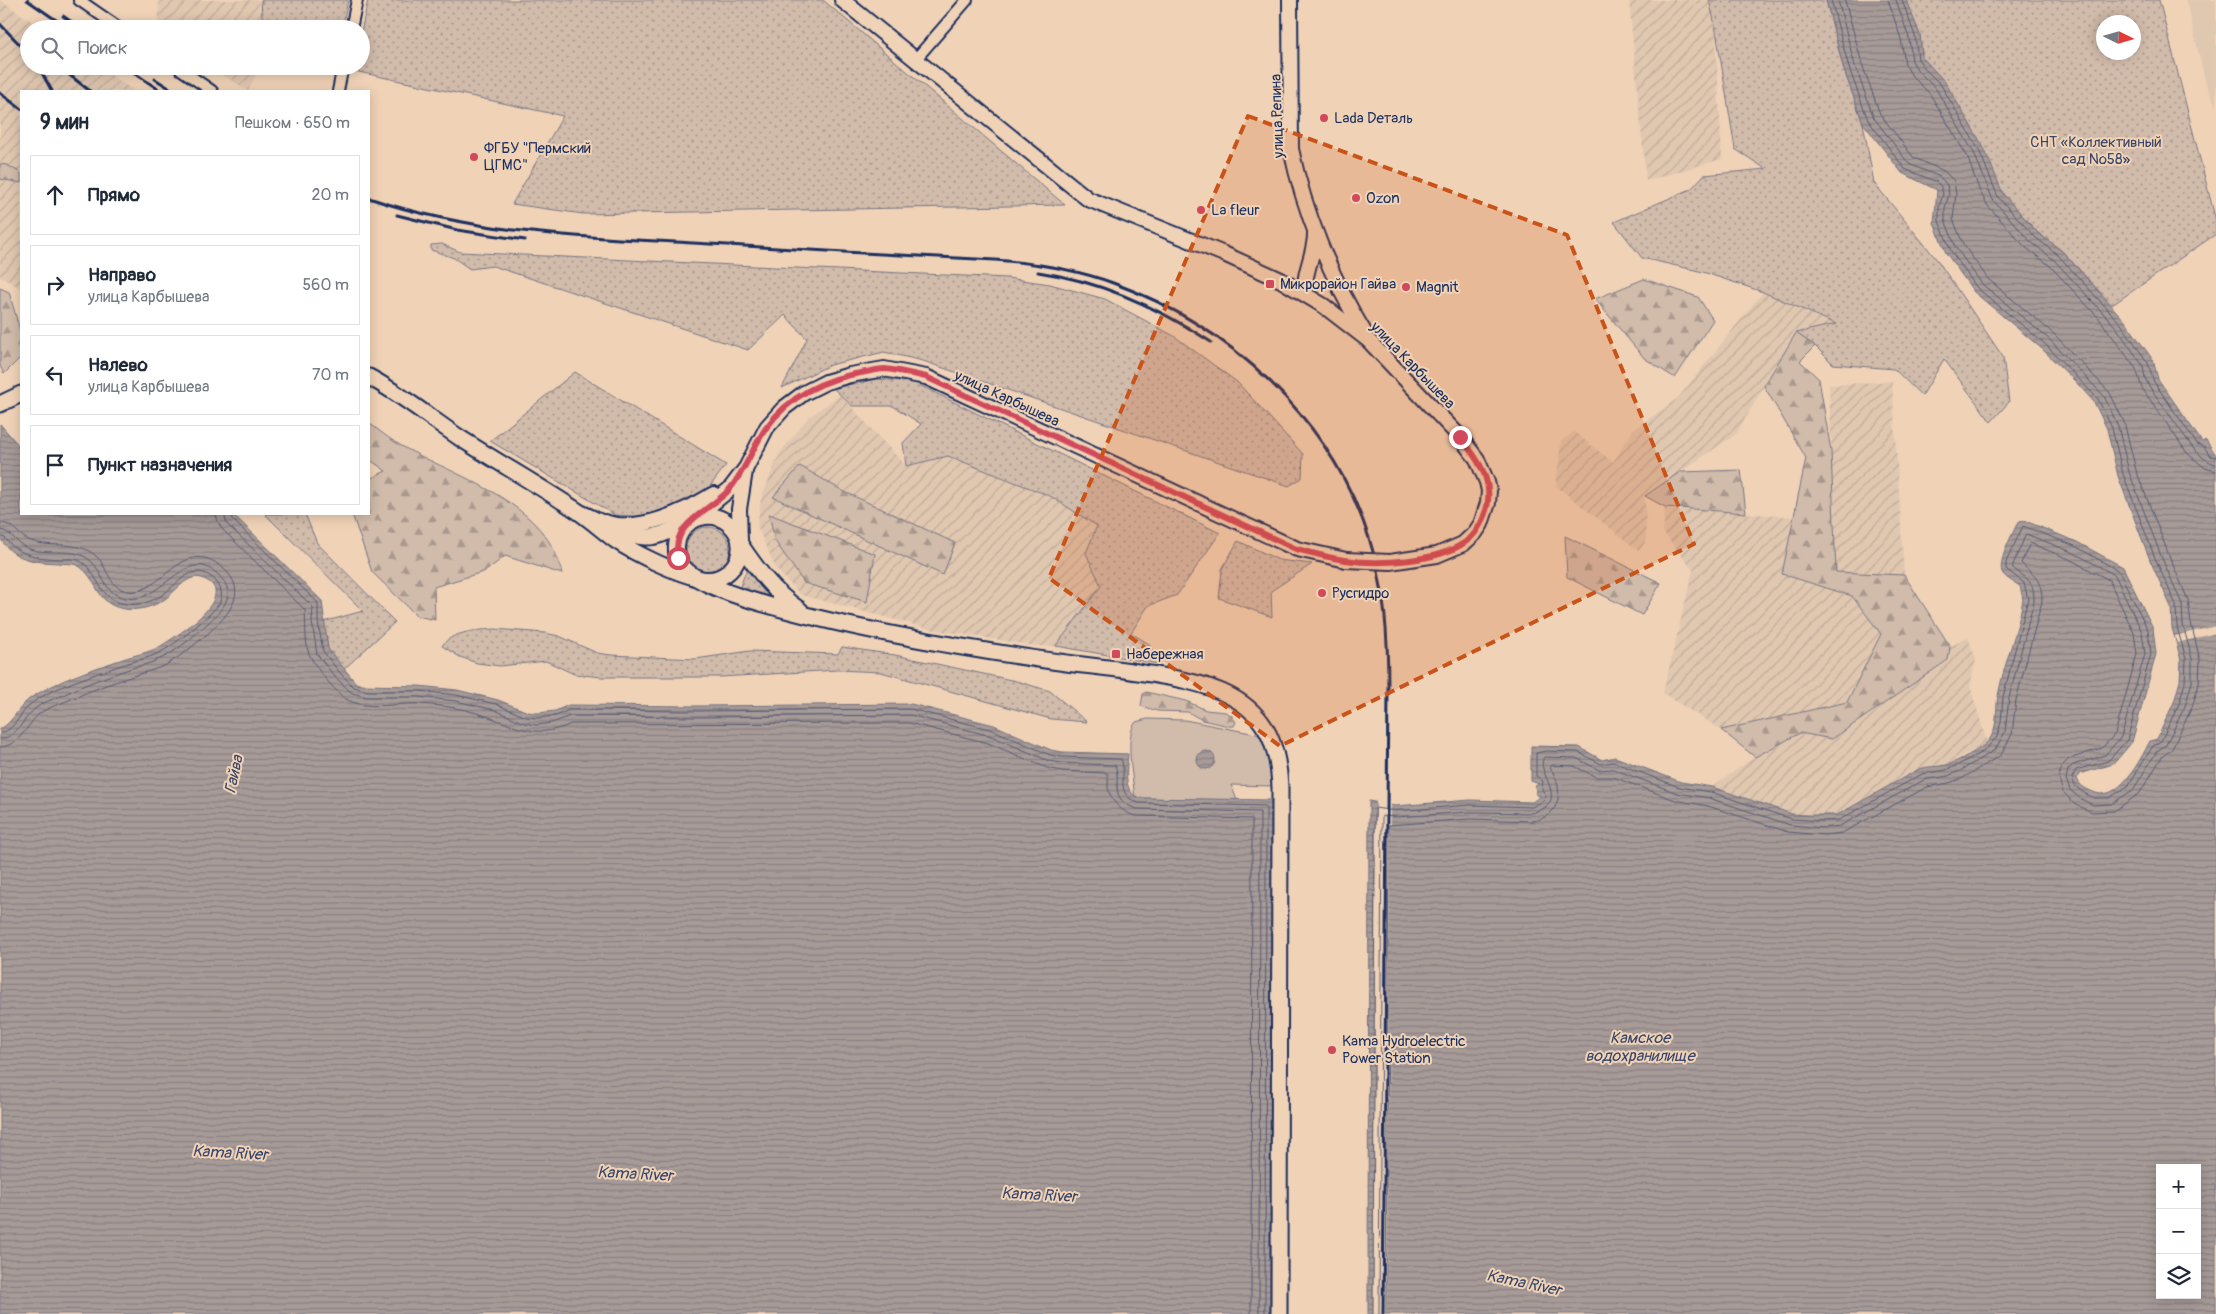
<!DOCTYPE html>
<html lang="ru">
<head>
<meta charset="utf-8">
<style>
	body { margin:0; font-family:Pangolin,sans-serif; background:#f2f2f3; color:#1f2937 }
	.controls { position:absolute; right:15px; bottom:15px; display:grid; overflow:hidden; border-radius:0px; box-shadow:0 2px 12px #0003 }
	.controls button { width:45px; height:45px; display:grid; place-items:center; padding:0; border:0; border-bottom:1px solid #e0e1e3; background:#fff; color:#1f2937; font:25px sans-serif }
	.compass { position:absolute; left:2096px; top:15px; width:45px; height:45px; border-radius:50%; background:#fff; box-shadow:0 2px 12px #0003; rotate:95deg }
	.stop { position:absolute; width:15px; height:15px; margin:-11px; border:4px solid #d1495b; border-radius:50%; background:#fff }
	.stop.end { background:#d1495b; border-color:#fff; box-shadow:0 1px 5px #0008 }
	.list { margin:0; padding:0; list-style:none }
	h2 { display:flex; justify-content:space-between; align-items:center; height:65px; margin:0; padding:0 20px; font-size:21px }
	h2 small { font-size:16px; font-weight:400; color:#747a83 }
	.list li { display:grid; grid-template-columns:32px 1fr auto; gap:15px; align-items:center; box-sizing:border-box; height:80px; margin:0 10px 10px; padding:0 10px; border:1px solid #e0e1e3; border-radius:0px }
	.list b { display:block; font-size:19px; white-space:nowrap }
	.list p { margin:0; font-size:16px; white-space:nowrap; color:#747a83 }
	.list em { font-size:16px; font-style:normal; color:#747a83 }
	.icon { flex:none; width:28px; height:28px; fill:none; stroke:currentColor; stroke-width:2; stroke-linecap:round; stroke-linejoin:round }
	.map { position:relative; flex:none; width:2216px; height:1314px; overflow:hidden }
	.search { position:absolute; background:#fff; box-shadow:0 2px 12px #0003; left:20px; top:20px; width:350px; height:55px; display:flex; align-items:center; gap:12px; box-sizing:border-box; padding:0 18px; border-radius:28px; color:#747a83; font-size:19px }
	.panel { position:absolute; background:#fff; box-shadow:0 2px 12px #0003; left:20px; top:90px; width:350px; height:425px; border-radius:0px }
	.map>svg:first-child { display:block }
	.built { fill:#e0c7b0 }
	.industrial { fill:url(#industrial-furrows) }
	.grass { fill:url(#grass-dots); stroke:#767584; fill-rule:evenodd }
	.forest { fill:url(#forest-firs); stroke:#767584 }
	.park { fill:#d1bbaa; stroke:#767584 }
	.water { fill:url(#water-rules); stroke:#6f7081; fill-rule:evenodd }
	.pier { fill:#f0d3b7 }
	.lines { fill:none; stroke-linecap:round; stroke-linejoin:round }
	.shore { stroke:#535a75; stroke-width:1 }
	.street-casing { stroke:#1b2f5e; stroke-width:14 }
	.secondary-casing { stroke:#1b2f5e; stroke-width:18 }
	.primary-casing { stroke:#1b2f5e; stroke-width:19 }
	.street { stroke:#f0d3b7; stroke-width:10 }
	.secondary { stroke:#f0d3b7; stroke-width:14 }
	.primary { stroke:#f0d3b7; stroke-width:15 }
	.rail { stroke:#1b2f5e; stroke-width:3 }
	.secondary-bridge-casing { stroke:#1b2f5e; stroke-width:18; stroke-linecap:butt }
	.secondary-bridge { stroke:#f0d3b7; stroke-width:14 }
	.route { stroke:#d1495b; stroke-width:6 }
	.marked { fill:#c95318; fill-opacity:0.2; stroke:#c95318; stroke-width:4; stroke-dasharray:10 6; stroke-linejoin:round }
	.poi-dot { fill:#d1495b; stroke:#f0d3b7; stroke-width:2 }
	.labels { text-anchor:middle; stroke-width:4; stroke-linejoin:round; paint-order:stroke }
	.street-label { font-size:15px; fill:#1b2f5e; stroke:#f0d3b7 }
	.poi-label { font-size:15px; fill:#1b2f5e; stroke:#f0d3b7; text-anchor:start }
	.park-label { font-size:15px; fill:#364469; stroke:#f0d3b7 }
	.water-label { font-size:16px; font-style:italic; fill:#37456a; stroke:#f0d3b7 }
</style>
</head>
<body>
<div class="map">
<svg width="2216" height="1314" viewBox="0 0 2216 1314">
	<defs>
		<pattern id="industrial-furrows" width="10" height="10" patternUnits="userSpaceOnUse" patternTransform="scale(1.25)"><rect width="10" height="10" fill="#e0c7b0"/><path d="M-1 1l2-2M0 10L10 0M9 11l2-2" fill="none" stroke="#c0ab9a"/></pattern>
		<pattern id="grass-dots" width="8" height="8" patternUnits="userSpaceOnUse" patternTransform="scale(1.25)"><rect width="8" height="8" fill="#d1bbaa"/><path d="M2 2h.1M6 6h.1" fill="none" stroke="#a9988e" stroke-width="1.8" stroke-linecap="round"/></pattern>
		<pattern id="forest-firs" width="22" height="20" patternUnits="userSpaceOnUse" patternTransform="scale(1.25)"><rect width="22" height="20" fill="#d1bbaa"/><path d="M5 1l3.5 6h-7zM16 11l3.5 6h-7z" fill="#a9988e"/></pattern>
		<pattern id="water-rules" width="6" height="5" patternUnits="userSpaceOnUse" patternTransform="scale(1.25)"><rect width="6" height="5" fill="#a79b98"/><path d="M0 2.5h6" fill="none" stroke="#877f7f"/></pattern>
	</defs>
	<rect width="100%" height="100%" fill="#f0d3b7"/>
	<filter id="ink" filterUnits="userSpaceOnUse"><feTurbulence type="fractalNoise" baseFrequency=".02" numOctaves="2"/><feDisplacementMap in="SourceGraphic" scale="10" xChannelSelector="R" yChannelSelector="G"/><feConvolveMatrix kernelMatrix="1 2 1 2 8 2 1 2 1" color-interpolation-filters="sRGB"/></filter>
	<g filter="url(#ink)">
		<polygon class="built" points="2186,0 2216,0 2216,107 2206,84"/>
		<g class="industrial">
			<polygon points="0,0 43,29 29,29 29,66 98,66 134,91 21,91 21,288 0,277"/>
			<polygon points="159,0 261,0 263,29 158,29"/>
			<polygon points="1629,0 1709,0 1715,25 1722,159 1646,181"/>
			<polygon points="209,66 260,66 248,91"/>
			<polygon points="1763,292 1837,324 1796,333 1736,434 1645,496 1646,541 1639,551 1556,486 1561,441 1574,432 1613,462 1633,430 1678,398"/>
			<polygon points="1892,381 1904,575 1836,573 1829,385"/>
			<polygon points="840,395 906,466 948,456 1050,496 1097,526 1086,553 1101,586 1056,646 1036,646 930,629 801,595 776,569 757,526 761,499 779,454 809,417"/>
			<polygon points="1665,507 1795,517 1782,574 1852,596 1881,634 1847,702 1721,730 1663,693 1693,570 1663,532"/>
			<polygon points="1968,638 1976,659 1970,686 1987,742 1980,747 1945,765 1932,766 1919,769 1836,815 1792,814 1712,787 1755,757 1800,733 1832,739 1948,660 1950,646"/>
		</g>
		<g class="grass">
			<polygon points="261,0 348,0 342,29 263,29"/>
			<polygon points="368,0 823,0 1065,205 583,214 512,204 563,116 354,71 354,66 361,66 361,32"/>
			<polygon points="1709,0 1826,0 1844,70 1863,123 1874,183 1938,261 2003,357 2009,402 1991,422 1944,359 1922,396 1894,369 1833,364 1815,346 1796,333 1836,324 1763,292 1703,272 1642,258 1614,222 1691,189 1704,175 1766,169 1735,149 1715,25"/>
			<path d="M1906 0H2159L2216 221V234L2112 305 2062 251 2038 233 2003 194 1936 73 1922 57 1920 35ZM2104 22H2134V52H2104Z"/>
			<polygon points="442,244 460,252 1007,278 1050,284 1105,299 1174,336 1237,382 1303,454 1302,478 1289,486 923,361 884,352 830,365 782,388 807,339 785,315 748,350 493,266 470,269 454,258 431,250 431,245"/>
			<polygon points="575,372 726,465 705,493 679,509 648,517 615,515 490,441"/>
			<polygon points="877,379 913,382 1220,533 1177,595 1148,606 1131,633 1149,644 1159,664 1056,646 1101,586 1086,553 1097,526 1050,496 948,456 906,466 903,443 921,424 893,406 852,406 833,388"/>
			<polygon points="265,514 305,514 317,543 395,622 343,670 328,649 323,622 363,611"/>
			<circle cx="708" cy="549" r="22"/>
			<polygon points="1238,541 1279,560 1312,564 1271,591 1272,617 1219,598 1222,569"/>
			<polygon points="749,571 755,573 775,599 739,590 745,573"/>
			<path d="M495 629 545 633 559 636 597 653 611 655 695 659 750 651 838 654 842 647 895 655 1016 681 1050 691 1087 722 1051 719 881 672 837 670 721 677H601L574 674 546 661 500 666 477 663 460 657 442 646C451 631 480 630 495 629Z"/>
		</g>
		<g class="forest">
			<polygon points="0,164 7,165 21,173 21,183 0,179"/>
			<polygon points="1644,279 1698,297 1713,320 1675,378 1644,358 1595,299"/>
			<polygon points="0,288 9,292 21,334 21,357 4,374 0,366"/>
			<polygon points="1796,333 1815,346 1800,361 1819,379 1831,451 1836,572 1904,575 1950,646 1948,660 1832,739 1800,733 1755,757 1721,730 1847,702 1881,634 1852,596 1782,574 1806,458 1764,386"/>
			<path d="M369 423C381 432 393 442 407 449 461 478 549 505 562 574L505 556 486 571 434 587 435 620 417 616 372 572 352 514H369V479L386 471 369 459Z"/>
			<polygon points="800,466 843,491 955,543 943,575 773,497"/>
			<polygon points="1741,470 1746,513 1665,507 1645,496 1680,472"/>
			<polygon points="769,514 875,554 867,602 804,583 775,541"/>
			<polygon points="1565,536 1661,583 1642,615 1567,577"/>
			<polygon points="1146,692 1186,701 1206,710 1225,712 1231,715 1236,722 1234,726 1229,726 1202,720 1188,712 1157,711 1141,706 1143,694"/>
		</g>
		<path class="park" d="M1147 719 1185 720 1261 735C1272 748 1272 770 1272 786L1231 785 1237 800 1140 798 1135 797C1133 780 1124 735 1136 722Z"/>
		<g class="water">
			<path d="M1826 0H1906L1920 35 1922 57 1945 82 1984 148 2003 194 2038 233 2062 251 2125 321 2153 360 2158 379 2202 442 2206 440 2216 455V1314H1368L1369 801 1395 806 1470 800 1532 802 1541 796 1536 795 1535 786 1539 784 1531 781V746L1579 747 1602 760 1615 757 1681 782 1712 787 1792 814 1806 815H1837L1919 769C1928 766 1937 767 1946 765 1955 763 1979 750 1986 743 1999 731 1995 712 1998 696 2004 663 2018 632 2023 599L2020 586C2015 583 2007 579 2003 574 1996 564 2012 535 2017 524L2023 520 2077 542 2123 567 2153 628 2156 654 2132 742 2116 761 2110 765 2079 774 2077 778C2079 785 2084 788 2091 791 2118 806 2140 760 2150 741L2157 739 2174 702 2180 681 2181 660 2172 628 2171 607 2150 560 2118 476 2107 429 2094 402 2075 381 2041 348 1974 292 1946 253 1934 223 1937 190 1902 173 1863 123 1844 70ZM2160 1168H2197V1295H2160Z"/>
			<path d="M0 424 21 448V514H233L322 601 328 649 356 683 362 685 419 686 457 690 498 700 528 712 537 713 555 711 569 705 698 706 911 704 994 725 1051 750 1062 752 1128 754C1127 770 1122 792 1140 798L1272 800 1270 1314H0V729C14 722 19 705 32 697 59 680 93 669 123 659 134 655 148 653 159 647 174 638 239 597 206 580 189 570 177 591 165 599 153 607 139 611 125 609 94 605 99 577 77 565 72 563 64 564 58 563 35 562 11 560 0 537Z"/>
			<circle cx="1206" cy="760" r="9"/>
		</g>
		<g class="pier">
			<polygon points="2216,626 2216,633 2177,643 2175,636"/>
			<polygon points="1376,800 1390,802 1387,1314 1373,1314"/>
		</g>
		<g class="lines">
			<g class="shore">
				<polyline points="1888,0 1901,39 1905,64 1912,76 1930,94 1967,156 1980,192 1988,206 2025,247 2049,265 2098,317 2136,369 2142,388 2187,453 2205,468 2216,471"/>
				<path d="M1896 0 1909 38 1912 61 1918 71 1936 89 1974 153 1993 200 2030 241 2054 260 2116 327 2143 366 2145 378 2149 386 2193 448C2199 454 2207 463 2216 464"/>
				<polyline points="1902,0 1915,36 1918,59 1926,70 1941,85 1979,150 1998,197 2035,237 2058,255 2121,324 2148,363 2154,382 2197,444 2204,447 2211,456 2216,457"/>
				<path d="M216 514 218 522 222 529 305 610C306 623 305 638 308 651 312 664 335 692 346 699 366 711 395 703 417 704 435 705 456 707 473 712 511 722 531 742 571 724L909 723 988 743 1047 768 1062 771 1107 773C1109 777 1108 783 1108 788 1111 802 1122 812 1135 816L1252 819 1251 1314"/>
				<path d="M224 514 227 524 313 607 312 622 317 654 335 677 352 693 367 697H418L456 701 495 710 524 723 536 725 552 723 570 716 698 717 910 715 991 736 1049 761 1062 763 1115 765C1122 783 1107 799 1137 809L1260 812 1259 1314"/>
				<path d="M230 514 232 519 318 603V622L323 651 340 673 354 687 368 691H419L456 695 496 704 526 717 537 718 556 716 569 710 698 711 910 709 993 730 1050 755 1062 757 1121 759C1128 776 1113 794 1139 803L1266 806 1265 1314"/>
				<path d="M0 523C15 523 18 537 31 541 53 549 77 539 96 556 106 564 108 583 121 589 157 605 179 535 219 565 253 590 228 616 205 636 193 646 180 657 166 665 155 670 142 673 130 677 111 683 92 690 74 698 63 703 48 707 39 714 26 726 20 746 0 747"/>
				<path d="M0 530C12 531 16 544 27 548 48 557 75 545 92 562 102 572 104 589 117 595 156 615 181 545 215 572 244 595 217 615 199 631 188 641 175 652 162 658 151 664 138 666 126 670 105 677 83 685 63 695 54 699 43 702 36 708 24 717 17 738 0 739"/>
				<path d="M0 536 5 538C19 557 40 558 63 559 67 559 73 558 78 560 100 570 96 600 126 604 139 606 151 602 162 595 176 586 190 563 210 576 219 582 224 592 220 602 214 614 172 647 159 653 147 659 132 661 119 666 94 675 53 687 32 703 21 711 14 732 0 733"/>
				<polyline points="1373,1314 1375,808 1395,811 1470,805 1532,807 1543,801 1546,796 1542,789 1543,781 1536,776 1536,753 1546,751 1578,752 1601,764 1613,762 1679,787 1711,792 1791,819 1824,821 1839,820 1922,774 1946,770 1958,765 1984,751 1997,737 2001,722 2003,697 2028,599 2024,583 2006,569 2006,562 2023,526 2075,546 2119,571 2148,630 2151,654 2127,740 2108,761 2076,770 2072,778 2075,786 2084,793 2094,798 2109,798 2128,786 2153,746 2161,741 2179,704 2185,682 2186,659 2177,627 2176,605 2155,558 2123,474 2112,428 2098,399 2045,344 1977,288 1951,251 1939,221 1939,207 1943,194 1941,187 1937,182 1905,169 1868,120 1849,68 1831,0"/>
				<path d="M1379 1314 1382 816 1396 817 1470 812 1533 813 1546 807 1551 800C1554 783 1537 770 1544 757L1576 758 1599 770 1613 769 1677 793 1709 798 1790 825 1823 828 1840 826 1924 780 1948 776 1960 771 1995 750 2005 732 2009 698 2034 601C2034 578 2026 580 2012 567L2026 534 2072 552 2115 575 2142 632 2145 654 2121 737 2105 755 2073 765 2068 770 2066 779 2070 790 2081 799 2093 805 2111 804 2133 790 2157 751 2166 745 2185 706 2192 682V659L2183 625 2182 604 2161 556 2129 472 2118 426 2104 396 2049 339 1982 284 1956 248 1945 220V208L1949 194 1947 185 1940 177 1909 164 1874 118 1855 66 1838 0"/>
				<path d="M1386 1314 1389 825 1471 819 1532 821C1561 818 1565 788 1550 768L1552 765 1574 766 1596 777H1613L1675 800 1708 806 1788 832 1824 835 1842 833 1927 787 1949 783 1963 778 2001 755 2012 734 2016 700 2042 601C2042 579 2035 577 2021 563L2030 543 2069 559 2109 580 2134 633 2137 654 2115 734 2102 748 2069 759 2061 767 2059 776 2062 791 2076 805 2092 812 2114 811 2139 794 2162 757 2172 749 2192 707 2199 684 2200 660 2191 623 2188 600 2168 553 2136 470 2124 422 2110 393 2054 334 1988 279 1963 244 1953 219 1956 194 1954 181 1944 171 1914 158 1880 114 1862 64 1845 0"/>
			</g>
			<defs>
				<g id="street">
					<polyline points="79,0 121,29"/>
					<polyline points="351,29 357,0"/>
					<polyline points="915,60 967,0"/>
					<polyline points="176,66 212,91"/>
					<polyline points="338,91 343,66"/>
				</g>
				<g id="secondary">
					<polyline points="842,0 1088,199 1224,254 1281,280 1324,306 1368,340 1460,437 1477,459 1487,482 1489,491 1488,503 1481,524 1475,533 1463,544 1437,555 1390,562"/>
					<path d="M1290 0 1291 149C1304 211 1331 278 1364 332"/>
					<path d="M1306 294C1302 272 1316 254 1315 232"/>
					<polyline points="692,520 730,489 746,468 767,427 784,408 804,393 826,382 850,375 884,369 926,377 1297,549 1346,560"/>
					<path d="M605 522C638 534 686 511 714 494"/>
					<polyline points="740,542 739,509 745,471"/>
				</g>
				<g id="primary">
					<path d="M369 377C401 394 430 418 460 438 499 463 540 486 579 512 592 521 603 531 615 540 636 554 677 574 702 579 723 583 742 565 740 543 739 536 735 529 729 524 702 500 674 539 645 537 623 535 601 522 581 513"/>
					<polyline points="0,404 21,394"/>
					<path d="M690 522C674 534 671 557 687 571 706 588 753 601 778 608 867 632 961 648 1052 661 1079 665 1105 667 1131 671 1163 676 1201 681 1230 696 1268 716 1278 747 1280 787L1279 1314"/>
					<path d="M740 544C757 569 774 593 800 610"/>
				</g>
			</defs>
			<use href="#street" class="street-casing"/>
			<use href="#secondary" class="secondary-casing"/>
			<use href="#primary" class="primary-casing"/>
			<use href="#street" class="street"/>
			<use href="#secondary" class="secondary"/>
			<use href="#primary" class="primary"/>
			<g class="rail">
				<polyline points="27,0 69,29"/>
				<polyline points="63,16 82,29"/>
				<polyline points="0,24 29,54"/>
				<polyline points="38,66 52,91"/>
				<polyline points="58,66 90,91"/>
				<polyline points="124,66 161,91"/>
				<polyline points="155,79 174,91"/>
				<polyline points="0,93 21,109"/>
				<path d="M369 198C474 234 583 237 693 243 794 249 894 255 995 260 1035 263 1075 269 1113 283 1229 325 1331 419 1369 538 1385 587 1388 637 1388 687L1383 1314"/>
				<polyline points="397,215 457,230 525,240"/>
				<path d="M1038 272C1100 281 1159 308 1211 342"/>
			</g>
			<defs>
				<polyline id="secondary-bridge" points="1346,560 1390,562"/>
			</defs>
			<use href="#secondary-bridge" class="secondary-bridge-casing"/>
			<use href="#secondary-bridge" class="secondary-bridge"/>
		</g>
	</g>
	<g class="lines" filter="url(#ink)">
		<path class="route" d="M678 558C670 523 710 511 729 490 746 470 752 448 766 428 790 395 826 378 866 372 872 371 879 369 885 369 898 370 912 374 926 377L1296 549C1312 553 1329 558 1345 560 1378 565 1436 562 1464 543 1474 537 1480 527 1484 516 1497 485 1479 460 1460 437"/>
	</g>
	<path class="marked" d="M1248 116 1567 235 1694 544 1280 746 1049 578Z"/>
	<g class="poi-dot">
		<circle cx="1324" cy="118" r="5"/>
		<circle cx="474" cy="157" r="5"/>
		<circle cx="1356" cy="198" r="5"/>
		<circle cx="1201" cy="210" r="5"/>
		<rect x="1265" y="279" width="10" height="10" rx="2.5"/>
		<circle cx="1406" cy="287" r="5"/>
		<circle cx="1322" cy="593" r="5"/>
		<rect x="1111" y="649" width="10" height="10" rx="2.5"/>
		<circle cx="1332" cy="1050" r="5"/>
	</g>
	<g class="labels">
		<g class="street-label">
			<text transform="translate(1277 116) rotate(-92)" y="5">улица Репина</text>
			<text transform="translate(1413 365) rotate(46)" y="5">улица Карбышева</text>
			<text transform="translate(1007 398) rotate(25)" y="5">улица Карбышева</text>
		</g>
		<g class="poi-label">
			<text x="1334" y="123">Lada Dеталь</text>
			<text x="484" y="153">ФГБУ "Пермский<tspan x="484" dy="17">ЦГМС"</tspan></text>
			<text x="1366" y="203">Ozon</text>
			<text x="1211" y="215">La fleur</text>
			<text x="1280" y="289">Микрорайон Гайва</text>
			<text x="1416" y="292">Magnit</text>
			<text x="1332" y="598">Русгидро</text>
			<text x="1126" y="659">Набережная</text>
			<text x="1342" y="1046">Kama Hydroelectric<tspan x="1342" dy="17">Power Station</tspan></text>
		</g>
		<g class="park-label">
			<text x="2096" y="147">СНТ «Коллективный<tspan x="2096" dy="17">сад №58»</tspan></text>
		</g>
		<g class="water-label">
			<text transform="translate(233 774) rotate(-78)" y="6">Гайва</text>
			<text x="1640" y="1043">Камское<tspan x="1640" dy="18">водохранилище</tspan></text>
			<text transform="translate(230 1152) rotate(3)" y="6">Kama River</text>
			<text transform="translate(635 1173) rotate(3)" y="6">Kama River</text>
			<text transform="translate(1039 1194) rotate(3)" y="6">Kama River</text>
			<text transform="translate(1524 1282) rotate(12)" y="6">Kama River</text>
		</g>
	</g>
</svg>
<div class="controls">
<button>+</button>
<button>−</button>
<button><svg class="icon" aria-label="layers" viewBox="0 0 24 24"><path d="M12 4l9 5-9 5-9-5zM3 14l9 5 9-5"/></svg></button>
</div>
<svg class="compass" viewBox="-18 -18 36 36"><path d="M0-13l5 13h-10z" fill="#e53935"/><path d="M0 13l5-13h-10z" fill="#747a83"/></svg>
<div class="stop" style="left:678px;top:558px"></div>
<div class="stop end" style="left:1460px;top:437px"></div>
<div class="search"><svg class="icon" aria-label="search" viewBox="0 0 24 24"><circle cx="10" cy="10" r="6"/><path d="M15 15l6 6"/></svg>Поиск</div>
<section class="panel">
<h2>9 мин<small>Пешком · 650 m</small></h2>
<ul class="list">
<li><svg class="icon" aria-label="ahead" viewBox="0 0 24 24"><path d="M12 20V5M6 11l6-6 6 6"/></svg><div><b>Прямо</b></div><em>20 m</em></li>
<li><svg class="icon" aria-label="right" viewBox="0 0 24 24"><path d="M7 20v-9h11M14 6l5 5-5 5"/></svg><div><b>Направо</b><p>улица Карбышева</p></div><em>560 m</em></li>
<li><svg class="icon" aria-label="left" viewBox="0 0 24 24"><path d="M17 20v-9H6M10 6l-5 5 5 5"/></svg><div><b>Налево</b><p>улица Карбышева</p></div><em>70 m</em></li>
<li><svg class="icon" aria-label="arrive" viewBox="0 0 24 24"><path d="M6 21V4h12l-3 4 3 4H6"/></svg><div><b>Пункт назначения</b></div></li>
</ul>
</section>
</div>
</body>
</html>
